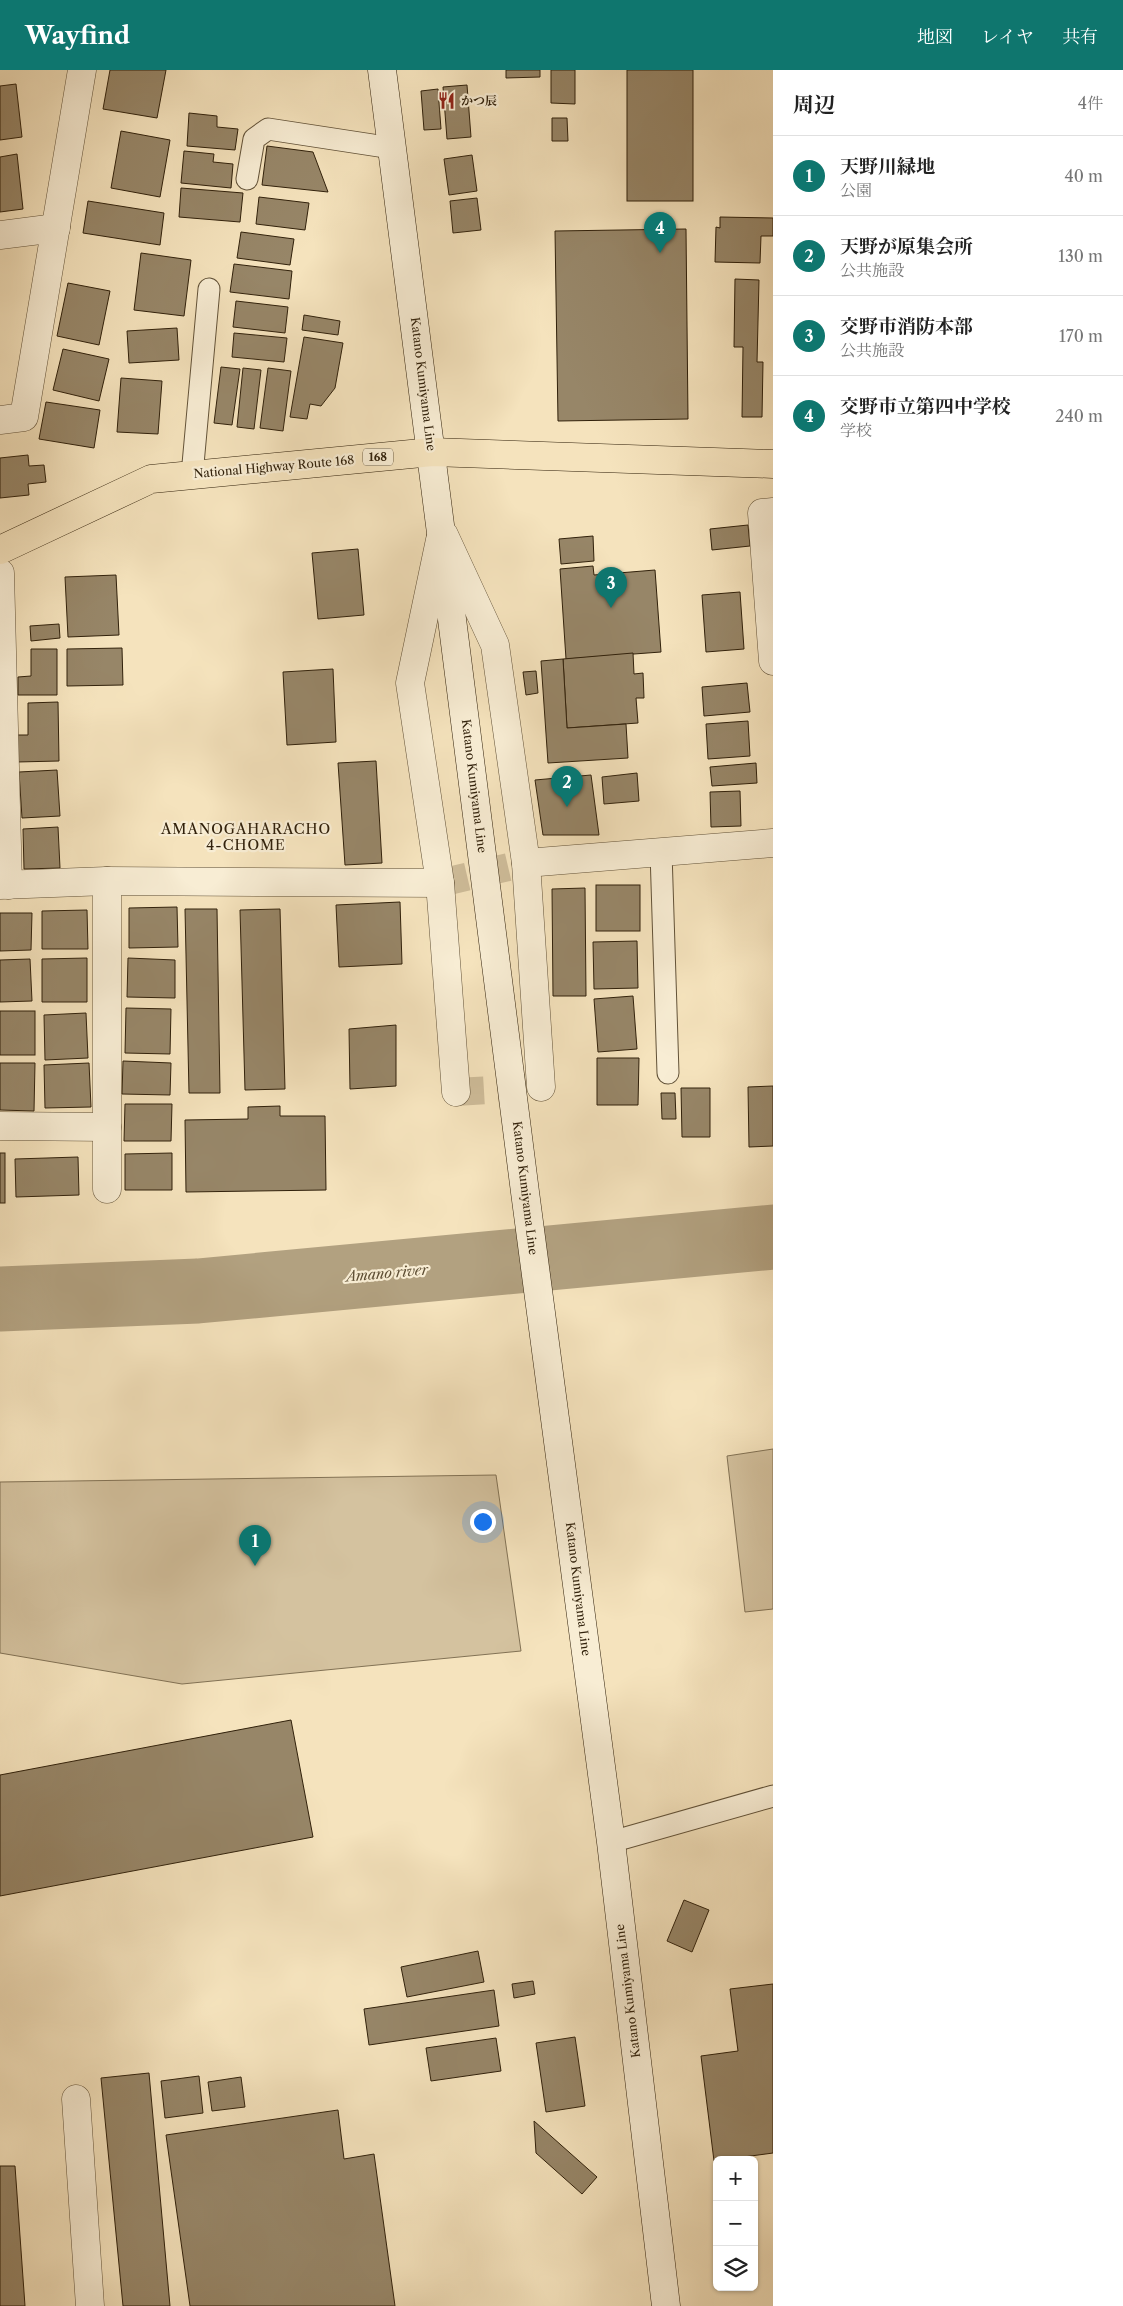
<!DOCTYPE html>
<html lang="ja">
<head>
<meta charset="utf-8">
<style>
	body { margin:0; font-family:"Libre Caslon Text","Noto Serif JP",serif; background:#f2f2f2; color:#222 }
	.controls { position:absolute; right:15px; bottom:15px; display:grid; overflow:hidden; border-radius:8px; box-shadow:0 1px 4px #0004 }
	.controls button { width:45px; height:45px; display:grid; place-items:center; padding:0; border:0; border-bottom:1px solid #e0e0e0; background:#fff; color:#222; font:25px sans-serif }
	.you { position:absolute; left:482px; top:1451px; width:18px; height:18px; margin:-12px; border:4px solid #fff; border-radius:50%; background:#1a73e8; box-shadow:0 0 0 8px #1a73e833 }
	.badge { display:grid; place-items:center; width:32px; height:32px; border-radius:50%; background:#0f766e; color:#fff; font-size:16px; font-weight:700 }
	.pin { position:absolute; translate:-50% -41px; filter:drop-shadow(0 1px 2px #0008) }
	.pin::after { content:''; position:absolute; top:26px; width:18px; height:15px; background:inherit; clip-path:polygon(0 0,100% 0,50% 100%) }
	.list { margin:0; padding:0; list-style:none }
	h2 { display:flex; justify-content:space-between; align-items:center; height:65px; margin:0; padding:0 20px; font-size:21px }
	h2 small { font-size:16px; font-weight:400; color:#767676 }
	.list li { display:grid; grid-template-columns:32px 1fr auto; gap:15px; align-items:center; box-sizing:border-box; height:80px; padding:0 20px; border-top:1px solid #e0e0e0 }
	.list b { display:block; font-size:19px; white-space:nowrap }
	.list p { margin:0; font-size:16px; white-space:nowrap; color:#767676 }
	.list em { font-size:16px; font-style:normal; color:#767676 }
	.icon { flex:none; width:28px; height:28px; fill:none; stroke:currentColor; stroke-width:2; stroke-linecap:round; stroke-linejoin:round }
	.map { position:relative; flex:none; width:773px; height:2236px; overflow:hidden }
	header { display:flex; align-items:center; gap:30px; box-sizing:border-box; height:70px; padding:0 25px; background:#0f766e; color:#fff }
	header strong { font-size:24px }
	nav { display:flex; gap:28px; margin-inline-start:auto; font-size:18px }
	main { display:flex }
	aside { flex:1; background:#fff }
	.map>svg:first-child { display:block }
	.green { fill:#d4c29f; stroke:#827255 }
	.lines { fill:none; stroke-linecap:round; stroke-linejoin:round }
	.river { stroke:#b2a180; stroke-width:65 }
	.building { fill:#978668; stroke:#31210b }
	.minor-tunnel { stroke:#cebc99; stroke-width:28; stroke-dasharray:28 14; stroke-linecap:butt }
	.service-casing { stroke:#625238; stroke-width:23 }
	.minor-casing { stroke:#625238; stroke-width:29 }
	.secondary-casing { stroke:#31210b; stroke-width:29 }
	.trunk-casing { stroke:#31210b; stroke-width:29 }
	.service { stroke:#f8edd4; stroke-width:21 }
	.minor { stroke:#f8edd4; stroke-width:28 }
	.secondary { stroke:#f8edd4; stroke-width:28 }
	.trunk { stroke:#f5e3bd; stroke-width:28 }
	.labels { text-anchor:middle; stroke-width:4.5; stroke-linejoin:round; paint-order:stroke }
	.shield { fill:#f8edd4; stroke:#6d5e47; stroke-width:1 }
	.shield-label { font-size:11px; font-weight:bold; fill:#31210b }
	.poi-label { font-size:12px; font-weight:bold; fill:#31210b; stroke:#f8edd4; text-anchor:start }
	.street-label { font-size:12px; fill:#31210b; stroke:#f8edd4 }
	.neighbourhood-label { font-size:14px; letter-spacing:1px; fill:#31210b; stroke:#f8edd4 }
	.water-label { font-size:14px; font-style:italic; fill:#5e4e34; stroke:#f8edd4 }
</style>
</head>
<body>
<header>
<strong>Wayfind</strong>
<nav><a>地図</a><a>レイヤ</a><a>共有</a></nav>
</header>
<main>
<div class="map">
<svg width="773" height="2236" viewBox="0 0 773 2236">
	<rect width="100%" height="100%" fill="#f5e3bd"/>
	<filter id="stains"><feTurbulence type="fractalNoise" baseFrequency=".004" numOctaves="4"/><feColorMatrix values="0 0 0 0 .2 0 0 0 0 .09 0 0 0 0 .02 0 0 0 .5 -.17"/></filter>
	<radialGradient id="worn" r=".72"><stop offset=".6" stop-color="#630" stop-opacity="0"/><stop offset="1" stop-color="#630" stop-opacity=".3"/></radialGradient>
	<g class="green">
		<polygon points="773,1379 773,1539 745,1542 727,1386"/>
		<polygon points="496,1405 521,1581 182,1614 0,1583 0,1412"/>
	</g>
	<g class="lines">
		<polyline class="river" points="0,1229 198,1221 773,1167"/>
	</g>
	<g class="building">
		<polygon points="110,0 166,0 157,48 103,39"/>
		<polygon points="506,0 540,0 540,7 506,8"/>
		<polygon points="551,0 575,0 575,34 551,33"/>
		<rect x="627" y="0" width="66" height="131"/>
		<polygon points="16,14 22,67 0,70 0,16"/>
		<polygon points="467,15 471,67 447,69 443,17"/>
		<polygon points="438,19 441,59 424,60 421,21"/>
		<polygon points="189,43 217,46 217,57 238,59 235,80 187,76"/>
		<polygon points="552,48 567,48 568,71 552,71"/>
		<polygon points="121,61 170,70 160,127 111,118"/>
		<polygon points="267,76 313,82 328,122 262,115"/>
		<polygon points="184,81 214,84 213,92 233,94 231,118 181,113"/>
		<polygon points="17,84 23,139 0,142 0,87"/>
		<polygon points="472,85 477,121 449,125 444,89"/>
		<polygon points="181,118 243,123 240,152 179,147"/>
		<polygon points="259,127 309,133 305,160 256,154"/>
		<polygon points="477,128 481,160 453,163 450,131"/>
		<polygon points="88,131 164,143 160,175 83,163"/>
		<polygon points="720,147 773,148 773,166 761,166 760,193 715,192 716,157 720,158"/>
		<polygon points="686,159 688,349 558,351 555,161"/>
		<polygon points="241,162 294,169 290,195 237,188"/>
		<polygon points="141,183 191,190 184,246 134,240"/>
		<polygon points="234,194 292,201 289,229 230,222"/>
		<polygon points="735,209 759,210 757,292 763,292 762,347 742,347 743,277 734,277"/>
		<polygon points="68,213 110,221 99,275 57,266"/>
		<polygon points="236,231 288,237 285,263 233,257"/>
		<polygon points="304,245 340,251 338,265 302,260"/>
		<polygon points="177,258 179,290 129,293 127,261"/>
		<polygon points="234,263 287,268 284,292 232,287"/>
		<polygon points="304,267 343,273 335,318 321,336 310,334 307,349 290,347"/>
		<polygon points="63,279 109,289 99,331 53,320"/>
		<polygon points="221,297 240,299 232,355 214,353"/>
		<polygon points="243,298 261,300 254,359 237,357"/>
		<polygon points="268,298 291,301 283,361 260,358"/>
		<polygon points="121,308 162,311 158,364 117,362"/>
		<polygon points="46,332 100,340 94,378 39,369"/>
		<polygon points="28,385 29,396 44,395 46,412 28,414 29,425 0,428 0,388"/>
		<polygon points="748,455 750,476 712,480 710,459"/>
		<polygon points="593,466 594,491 561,494 559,469"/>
		<polygon points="358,479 364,545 318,549 312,483"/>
		<polygon points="593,496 594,505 655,500 661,582 566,589 560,499"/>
		<polygon points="116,505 119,565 68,567 65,507"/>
		<polygon points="740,522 744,579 706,582 702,525"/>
		<polygon points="59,554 60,568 31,571 30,556"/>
		<polygon points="122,578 123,615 67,616 67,579"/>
		<polygon points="31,579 57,579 57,625 18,625 18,607 31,606"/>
		<polygon points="633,583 634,604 643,603 644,628 636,628 638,653 567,658 563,589"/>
		<polygon points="563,589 567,658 626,654 628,688 548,693 541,591"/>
		<polygon points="333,599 336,672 287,675 283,602"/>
		<polygon points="536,601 538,623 526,625 523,602"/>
		<polygon points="747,613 750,642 704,646 702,617"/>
		<polygon points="58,632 59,691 17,692 16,665 28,665 28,633"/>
		<polygon points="748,651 750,686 708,689 706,654"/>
		<polygon points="376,691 382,793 345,795 338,693"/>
		<polygon points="756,693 757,713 712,716 710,697"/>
		<polygon points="57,700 60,746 22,748 19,702"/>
		<polygon points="637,703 639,731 604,734 602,707"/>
		<polygon points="591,705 599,765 543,765 535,710"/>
		<polygon points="740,721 741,756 711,757 710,722"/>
		<polygon points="58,757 60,798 24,799 23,759"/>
		<rect x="596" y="815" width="44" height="46"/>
		<polygon points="585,818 586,926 553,926 552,819"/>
		<polygon points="400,832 402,894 339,897 336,835"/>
		<polygon points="177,837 178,877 129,878 129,838"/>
		<polygon points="185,839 217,839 220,1023 189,1023"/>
		<polygon points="280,839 285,1019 245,1020 240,840"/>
		<polygon points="87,840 88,879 42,879 42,841"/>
		<polygon points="0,843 32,843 31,880 0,881"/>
		<polygon points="637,871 638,918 594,919 593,872"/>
		<polygon points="87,888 87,932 42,932 42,889"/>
		<polygon points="128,888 175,890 175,928 127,927"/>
		<polygon points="30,889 32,931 0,932 0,890"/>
		<polygon points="633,926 637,979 598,982 594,929"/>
		<polygon points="126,938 171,939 170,984 125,983"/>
		<rect x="0" y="941" width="35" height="44"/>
		<polygon points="86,943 88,988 45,990 44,945"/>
		<polygon points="396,955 396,1016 350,1019 349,959"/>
		<polygon points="597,988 639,988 638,1035 597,1035"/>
		<polygon points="123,991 171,993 170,1025 122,1024"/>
		<polygon points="0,993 35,993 34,1041 0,1040"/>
		<polygon points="89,993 91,1037 45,1038 44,995"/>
		<polygon points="773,1016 773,1076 749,1077 748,1017"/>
		<polygon points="681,1018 710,1018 710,1067 682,1067"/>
		<polygon points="661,1023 675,1023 676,1049 662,1049"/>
		<polygon points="125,1034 172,1034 171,1071 124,1071"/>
		<polygon points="280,1036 280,1046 325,1046 326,1120 186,1122 185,1050 248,1049 248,1037"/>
		<rect x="0" y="1083" width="5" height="50"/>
		<polygon points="172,1083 172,1120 125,1120 125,1084"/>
		<polygon points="78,1087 79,1125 16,1127 15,1089"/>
		<polygon points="291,1650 313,1767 0,1826 0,1705"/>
		<polygon points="684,1830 709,1840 692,1882 667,1871"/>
		<polygon points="478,1881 484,1912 407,1927 401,1897"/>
		<polygon points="533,1911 535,1924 514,1928 512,1914"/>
		<polygon points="773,1914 773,2083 714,2091 701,1986 738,1981 730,1919"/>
		<polygon points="494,1920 499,1956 369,1975 364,1939"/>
		<polygon points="575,1967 585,2036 546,2042 536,1973"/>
		<polygon points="496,1968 501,2001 431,2011 426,1978"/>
		<polygon points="149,2003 170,2236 123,2236 101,2008"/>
		<polygon points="199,2006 203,2043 165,2048 161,2011"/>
		<polygon points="241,2007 245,2037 212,2041 208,2012"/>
		<polygon points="338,2040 344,2089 374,2084 395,2236 190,2236 166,2065"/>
		<polygon points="534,2051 597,2107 582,2124 536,2083"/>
		<polygon points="0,2096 15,2096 25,2236 0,2236"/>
	</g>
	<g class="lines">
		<g class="minor-tunnel">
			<polyline points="440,813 526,793"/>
			<polyline points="456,1022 541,1017"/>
		</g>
		<defs>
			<g id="service">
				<polyline points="247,109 254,69 268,59 392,78"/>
				<polyline points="192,405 209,219"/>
				<polyline points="661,782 668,1003"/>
				<polyline points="611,1772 773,1726"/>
			</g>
			<g id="minor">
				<polyline points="0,165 56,158"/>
				<polyline points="0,350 24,347 82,0"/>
				<polyline points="773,442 762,443 773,591"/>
				<polyline points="444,465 495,575 526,793 541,1017"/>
				<polyline points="440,470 410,613 440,813 456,1022"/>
				<polyline points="0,503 8,815"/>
				<polyline points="526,793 773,773"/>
				<polyline points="107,811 107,1119"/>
				<polyline points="0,815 107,811 440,813"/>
				<polyline points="0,1056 107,1057"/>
				<polyline points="76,2029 90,2236"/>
			</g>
			<polyline id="secondary" points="382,0 525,1122 611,1772 666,2236"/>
			<polyline id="trunk" points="0,480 151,409 432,382 773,394"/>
		</defs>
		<use href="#service" class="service-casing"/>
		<use href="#minor" class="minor-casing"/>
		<use href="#secondary" class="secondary-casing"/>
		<use href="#trunk" class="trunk-casing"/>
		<use href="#service" class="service"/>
		<use href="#minor" class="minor"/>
		<use href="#secondary" class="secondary"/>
		<use href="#trunk" class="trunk"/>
	</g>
	<defs>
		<symbol id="restaurant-bare" viewBox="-9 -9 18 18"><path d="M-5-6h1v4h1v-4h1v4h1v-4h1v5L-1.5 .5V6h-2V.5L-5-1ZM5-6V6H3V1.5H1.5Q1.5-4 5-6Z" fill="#8f2418" stroke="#f8edd4" stroke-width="2.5" paint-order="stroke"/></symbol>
	</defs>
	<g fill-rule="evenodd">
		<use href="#restaurant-bare" x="434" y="18" width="25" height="25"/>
	</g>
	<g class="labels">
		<rect class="shield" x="363" y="378.5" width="30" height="17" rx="4"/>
		<g class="shield-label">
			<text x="378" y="391">168</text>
		</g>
		<g class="poi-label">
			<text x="461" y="35">かつ辰</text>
		</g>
		<g class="street-label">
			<text transform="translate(423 314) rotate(83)" y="4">Katano Kumiyama Line</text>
			<text transform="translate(274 397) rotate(-5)" y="4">National Highway Route 168</text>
			<text transform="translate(474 716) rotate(83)" y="4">Katano Kumiyama Line</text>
			<text transform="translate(525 1118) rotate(83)" y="4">Katano Kumiyama Line</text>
			<text transform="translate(578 1519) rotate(83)" y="4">Katano Kumiyama Line</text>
			<text transform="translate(628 1921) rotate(-97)" y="4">Katano Kumiyama Line</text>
		</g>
		<g class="neighbourhood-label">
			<text x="246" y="764">AMANOGAHARACHO<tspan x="246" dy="16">4-CHOME</tspan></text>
		</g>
		<g class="water-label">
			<text transform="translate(387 1203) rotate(-5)" y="5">Amano river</text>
		</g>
	</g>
	<rect width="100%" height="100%" filter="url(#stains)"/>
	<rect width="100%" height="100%" fill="url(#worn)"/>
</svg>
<div class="controls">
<button>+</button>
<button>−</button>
<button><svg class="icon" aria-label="layers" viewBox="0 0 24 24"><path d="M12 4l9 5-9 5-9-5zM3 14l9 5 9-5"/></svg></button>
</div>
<div class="you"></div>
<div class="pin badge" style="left:255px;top:1496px">1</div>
<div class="pin badge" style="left:567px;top:737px">2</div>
<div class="pin badge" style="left:611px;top:538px">3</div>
<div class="pin badge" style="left:660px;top:183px">4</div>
</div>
<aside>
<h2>周辺<small>4件</small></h2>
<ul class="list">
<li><span class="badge">1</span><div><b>天野川緑地</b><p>公園</p></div><em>40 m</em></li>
<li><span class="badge">2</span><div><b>天野が原集会所</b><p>公共施設</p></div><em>130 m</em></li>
<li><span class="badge">3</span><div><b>交野市消防本部</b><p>公共施設</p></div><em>170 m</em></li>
<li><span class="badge">4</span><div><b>交野市立第四中学校</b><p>学校</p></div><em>240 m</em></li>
</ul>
</aside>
</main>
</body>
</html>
